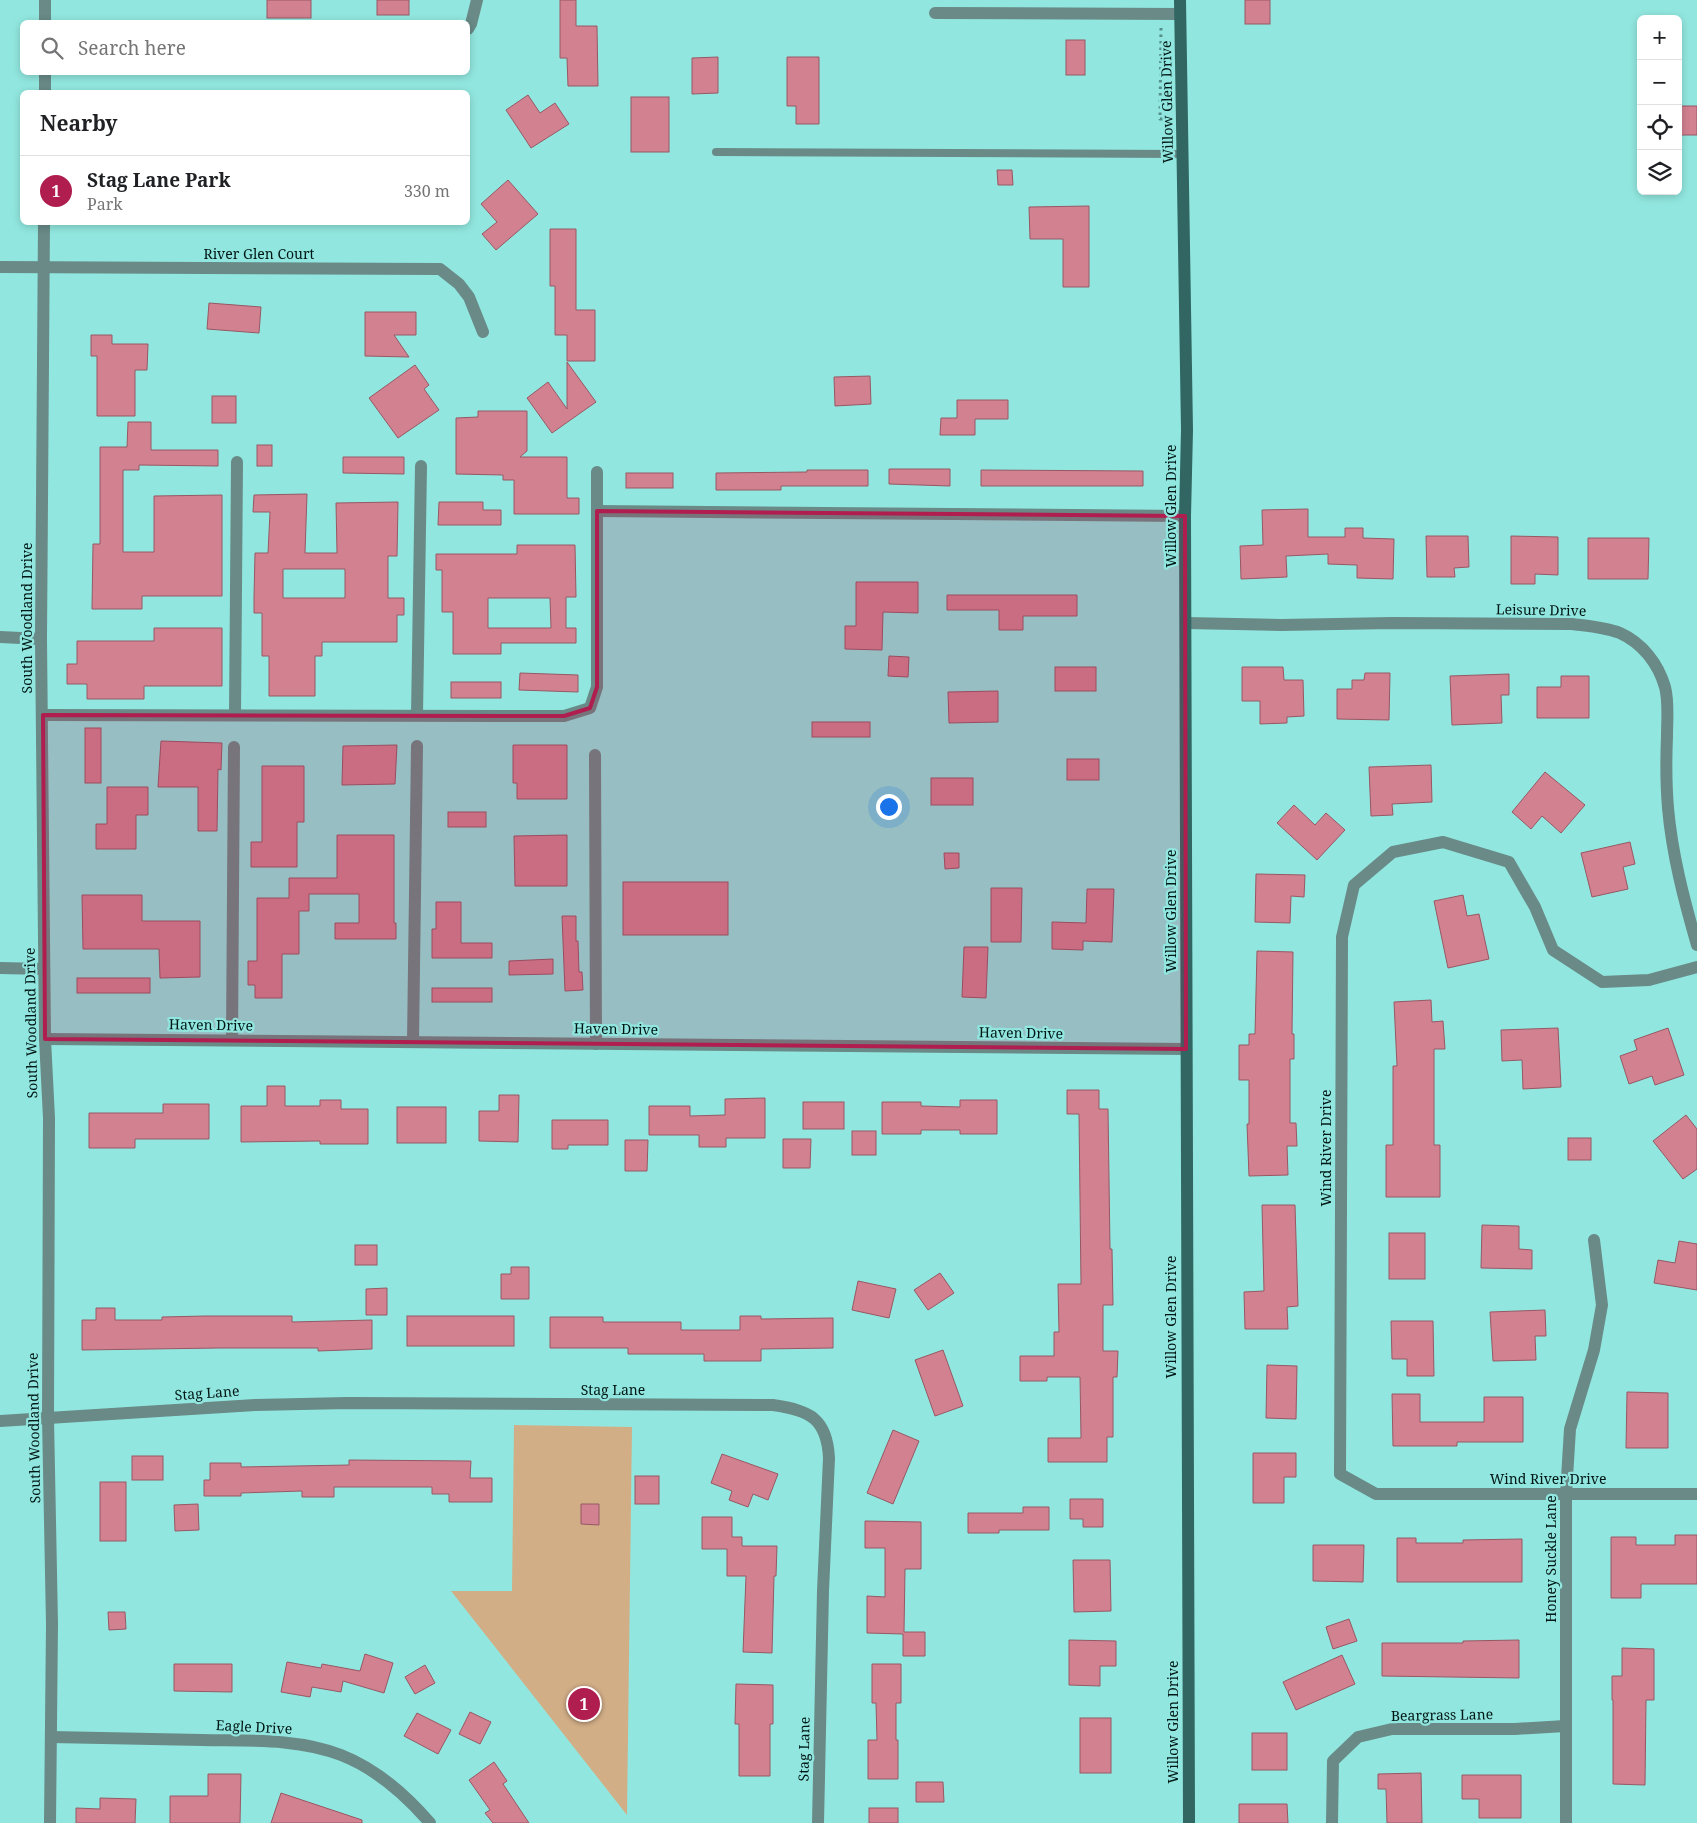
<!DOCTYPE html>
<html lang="en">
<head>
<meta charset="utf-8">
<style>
	body { margin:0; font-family:"Noto Serif",serif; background:#f6f6f6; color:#202124 }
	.controls { position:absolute; right:15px; top:15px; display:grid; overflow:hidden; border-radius:8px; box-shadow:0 2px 8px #0003 }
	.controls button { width:45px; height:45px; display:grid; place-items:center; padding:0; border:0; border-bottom:1px solid #e0e0e0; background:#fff; color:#202124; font:25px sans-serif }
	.you { position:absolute; left:888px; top:806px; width:18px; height:18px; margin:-12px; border:4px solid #fff; border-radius:50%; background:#1a73e8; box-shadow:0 0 0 8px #1a73e833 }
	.badge { display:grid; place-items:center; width:32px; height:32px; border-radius:50%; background:#af1e4e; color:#fff; font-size:16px; font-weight:700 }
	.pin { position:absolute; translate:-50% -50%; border:2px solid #fff; box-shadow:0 1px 5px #0006 }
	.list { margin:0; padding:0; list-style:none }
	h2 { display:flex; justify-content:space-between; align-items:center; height:65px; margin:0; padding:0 20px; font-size:21px }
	h2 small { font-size:16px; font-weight:400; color:#757577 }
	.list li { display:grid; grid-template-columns:32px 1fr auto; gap:15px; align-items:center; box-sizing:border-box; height:70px; padding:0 20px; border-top:1px solid #e0e0e0 }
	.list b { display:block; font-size:19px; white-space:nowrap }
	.list p { margin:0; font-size:16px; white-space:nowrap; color:#757577 }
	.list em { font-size:16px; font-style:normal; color:#757577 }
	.icon { flex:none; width:28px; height:28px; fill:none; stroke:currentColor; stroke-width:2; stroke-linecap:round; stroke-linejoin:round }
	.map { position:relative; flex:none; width:1697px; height:1823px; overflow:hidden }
	.search { position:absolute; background:#fff; box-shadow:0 2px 8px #0003; left:20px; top:20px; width:450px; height:55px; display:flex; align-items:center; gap:12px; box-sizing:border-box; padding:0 18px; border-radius:8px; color:#757577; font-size:19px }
	.panel { position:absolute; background:#fff; box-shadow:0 2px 8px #0003; left:20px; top:90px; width:450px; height:135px; border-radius:8px }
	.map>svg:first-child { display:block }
	.green { fill:#d2ae87 }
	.building { fill:#d18190; stroke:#975864; fill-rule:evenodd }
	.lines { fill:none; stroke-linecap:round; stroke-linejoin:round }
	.path { stroke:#538e88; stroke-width:3; stroke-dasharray:2.5 4; stroke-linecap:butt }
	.lane { stroke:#698a87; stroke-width:8 }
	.street { stroke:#698a87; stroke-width:12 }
	.secondary { stroke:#316662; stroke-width:12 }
	.marked { fill:#af1e4e; fill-opacity:0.2; stroke:#af1e4e; stroke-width:4; stroke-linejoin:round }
	.labels { text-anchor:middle; stroke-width:4.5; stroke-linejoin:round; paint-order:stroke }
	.street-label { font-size:14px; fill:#001715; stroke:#91e7df }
</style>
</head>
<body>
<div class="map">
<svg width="1697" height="1823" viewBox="0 0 1697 1823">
	<rect width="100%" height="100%" fill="#91e7df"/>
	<polygon class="green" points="514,1425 632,1427 627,1815 451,1591 512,1591"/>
	<g class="building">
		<rect x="267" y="0" width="44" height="18"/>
		<rect x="377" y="0" width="32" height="15"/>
		<polygon points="560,0 576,0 576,26 597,26 598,86 568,86 567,58 560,58"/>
		<rect x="1245" y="0" width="25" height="24"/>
		<rect x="1066" y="40" width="19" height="35"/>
		<polygon points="718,57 718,93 692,94 692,58"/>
		<polygon points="787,57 819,57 819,124 796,124 796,106 787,106"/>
		<polygon points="528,95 540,113 555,103 569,124 531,148 506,110"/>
		<rect x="631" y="97" width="38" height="55"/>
		<rect x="1678" y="106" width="19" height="29"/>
		<polygon points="997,170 1012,170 1013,185 998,185"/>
		<polygon points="508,180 538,214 496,250 482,234 497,222 481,204"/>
		<polygon points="1089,206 1089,287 1063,287 1063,239 1030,239 1029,207"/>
		<polygon points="550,229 576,229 576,310 595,310 595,361 567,361 567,335 555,335 555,286 550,286"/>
		<polygon points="209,303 261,307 259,333 207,329"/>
		<polygon points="365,312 416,312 416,335 394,335 409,357 365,356"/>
		<polygon points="91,335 112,335 112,344 148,344 147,370 135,370 135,416 97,416 97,356 91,356"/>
		<polygon points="567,362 596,402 552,433 527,398 548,382 567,409"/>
		<polygon points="415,365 429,385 424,389 439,410 398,438 369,398"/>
		<polygon points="870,376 871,404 835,406 834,377"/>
		<rect x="212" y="396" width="24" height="27"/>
		<polygon points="957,400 1008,400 1008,419 975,419 975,435 940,435 941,418 957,418"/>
		<polygon points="478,411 527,411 527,451 520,457 567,457 567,498 579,498 579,514 514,514 514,480 503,480 503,475 456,474 456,418 478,417"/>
		<polygon points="128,422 151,422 151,450 218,450 218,466 139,465 139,470 123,470 123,552 154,552 154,496 222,495 222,596 142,596 142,609 92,609 93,544 100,544 100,447 127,447"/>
		<rect x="257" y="445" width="15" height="21"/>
		<polygon points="343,457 404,457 404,474 343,473"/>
		<polygon points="889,469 950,469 950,486 889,484"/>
		<polygon points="807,470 868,470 868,486 781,486 781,490 716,490 716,473 807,472"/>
		<polygon points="981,470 1143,471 1143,486 981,486"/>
		<rect x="626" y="473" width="47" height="15"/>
		<path d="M307 494 305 553H337L336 503 398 502 397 556H388V598H404V615H397V642H322V656H315V696H269V656H262V613H254V597L255 553H268L270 512H253L254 495ZM283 569H345V598H283Z"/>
		<polygon points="439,502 483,502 483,510 501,510 501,525 438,525"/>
		<polygon points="1308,509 1308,537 1345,537 1345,528 1363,528 1363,538 1394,539 1393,579 1357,578 1357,565 1328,564 1328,554 1286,556 1287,577 1241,579 1240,546 1263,545 1262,510"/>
		<polygon points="1426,536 1468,536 1469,567 1454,568 1455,577 1427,577"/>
		<polygon points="1511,536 1558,537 1558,575 1535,574 1535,584 1511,584"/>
		<polygon points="1588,538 1649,538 1648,579 1588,579"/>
		<path d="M517 545H575L576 597H566V628H576V643H501V654H453V612H442V570H436V554H517ZM488 598H550L551 628H488Z"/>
		<polygon points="856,582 918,582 918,613 883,612 882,650 845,649 845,626 856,626"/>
		<polygon points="947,595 1077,595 1077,616 1023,616 1023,630 999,630 999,610 947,610"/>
		<polygon points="154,628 222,628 222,686 144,686 144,699 87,699 87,684 67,684 67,664 77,664 77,641 154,641"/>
		<polygon points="889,656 909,657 908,677 888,676"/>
		<rect x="1055" y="667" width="41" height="24"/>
		<polygon points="1242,667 1283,667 1284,680 1303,680 1304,716 1287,717 1287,723 1260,724 1260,701 1242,701"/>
		<polygon points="520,673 578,675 578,692 519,690"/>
		<polygon points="1365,673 1390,673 1389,720 1337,719 1337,689 1352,689 1352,680 1364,680"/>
		<polygon points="1509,674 1509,695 1501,695 1502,723 1452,725 1450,676"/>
		<polygon points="1561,676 1589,676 1589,718 1537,718 1537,687 1561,687"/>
		<rect x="451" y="682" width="50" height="16"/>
		<polygon points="998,691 998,722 949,723 948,692"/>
		<rect x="812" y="722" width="58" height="15"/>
		<rect x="85" y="728" width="16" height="55"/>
		<polygon points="161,741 222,743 221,770 218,769 217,831 198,831 198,787 158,787"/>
		<polygon points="397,745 395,784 342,785 343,746"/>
		<polygon points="513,745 567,745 567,799 517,799 517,783 513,783"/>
		<rect x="1067" y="759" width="32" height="21"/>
		<polygon points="1431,765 1432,802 1392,804 1393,815 1371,816 1369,767"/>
		<polygon points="262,766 304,766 304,822 297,822 297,867 251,867 251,842 262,842"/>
		<polygon points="1545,772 1585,805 1561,833 1542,816 1531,829 1512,812"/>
		<rect x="931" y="778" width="42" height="27"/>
		<polygon points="107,787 148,787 148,815 136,815 136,849 96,849 96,824 107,824"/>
		<polygon points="1294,805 1315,825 1326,813 1345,830 1317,860 1277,823"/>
		<rect x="448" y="812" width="38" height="15"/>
		<polygon points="337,835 394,835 394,923 396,923 396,939 335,939 335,923 359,923 359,894 309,894 309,911 299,911 299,954 282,954 282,998 255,998 255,985 248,985 248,961 257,961 257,898 289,898 289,878 337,878"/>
		<polygon points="567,835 567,886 515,886 514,836"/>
		<polygon points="1630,842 1635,864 1623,867 1628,889 1592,897 1581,853"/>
		<polygon points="944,853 959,853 959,868 945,869"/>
		<polygon points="1256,874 1305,875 1304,897 1291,896 1290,923 1255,922"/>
		<rect x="623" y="882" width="105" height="53"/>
		<polygon points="991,888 1022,888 1021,942 991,942"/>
		<polygon points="1087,889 1114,889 1112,942 1083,941 1083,950 1052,949 1052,922 1086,923"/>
		<polygon points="82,895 142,895 142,921 200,921 200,977 160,978 159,949 83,949"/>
		<polygon points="1463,895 1467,916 1479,914 1489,959 1448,968 1434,901"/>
		<polygon points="436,902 461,902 461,943 492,943 492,958 432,958 432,929 436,929"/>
		<polygon points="562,916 576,916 576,941 578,941 579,972 582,972 583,990 565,991"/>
		<polygon points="964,947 988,947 986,998 962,997"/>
		<polygon points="1257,951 1293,952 1292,1034 1294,1034 1294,1059 1290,1059 1290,1123 1296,1123 1297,1146 1287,1146 1288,1175 1249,1176 1247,1124 1249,1124 1249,1080 1239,1080 1239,1045 1249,1045 1249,1034 1255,1034"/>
		<polygon points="553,959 553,974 509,975 509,961"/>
		<rect x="77" y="978" width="73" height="15"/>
		<rect x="432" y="988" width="60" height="14"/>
		<polygon points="1431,1000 1432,1022 1443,1021 1445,1049 1434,1049 1434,1145 1440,1145 1440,1197 1386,1197 1386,1145 1393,1145 1393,1066 1397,1066 1394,1002"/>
		<polygon points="1558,1028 1561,1087 1523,1089 1522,1060 1502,1061 1501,1030"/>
		<polygon points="1668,1028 1684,1075 1655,1085 1652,1076 1629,1084 1620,1056 1637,1050 1634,1040"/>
		<polygon points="267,1086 285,1086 285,1106 320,1106 320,1100 341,1100 341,1109 368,1109 368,1144 320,1144 320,1141 241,1142 241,1106 267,1106"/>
		<polygon points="1067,1090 1099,1090 1099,1109 1108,1109 1110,1249 1112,1249 1113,1305 1103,1305 1103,1351 1118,1351 1117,1377 1113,1377 1113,1437 1107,1437 1107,1462 1048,1462 1048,1438 1081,1438 1080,1377 1047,1377 1047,1381 1020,1381 1020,1356 1054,1356 1054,1332 1059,1332 1058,1284 1081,1284 1079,1114 1067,1114"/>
		<polygon points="499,1095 519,1095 518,1142 479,1141 479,1111 499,1111"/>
		<polygon points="765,1098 765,1138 726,1138 726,1147 699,1147 699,1135 649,1135 649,1106 690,1106 690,1116 725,1115 725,1099"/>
		<polygon points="960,1100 997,1100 997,1134 960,1134 960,1130 921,1130 921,1134 882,1134 882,1102 921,1102 921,1106 960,1107"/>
		<rect x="803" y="1102" width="41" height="27"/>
		<polygon points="163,1104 209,1104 209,1139 135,1139 135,1148 89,1148 89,1113 163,1113"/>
		<rect x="397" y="1107" width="49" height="36"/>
		<polygon points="1686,1115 1697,1129 1697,1169 1683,1179 1653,1141"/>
		<polygon points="552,1120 608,1120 608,1145 568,1145 568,1149 552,1149"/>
		<rect x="852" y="1131" width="24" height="24"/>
		<rect x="1568" y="1138" width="23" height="22"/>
		<polygon points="783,1139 811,1139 810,1168 783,1168"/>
		<polygon points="625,1140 648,1140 647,1171 625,1171"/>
		<polygon points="1262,1205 1295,1205 1298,1306 1287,1307 1288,1329 1245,1329 1244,1292 1264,1291"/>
		<polygon points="1482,1225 1519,1226 1519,1249 1532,1250 1532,1269 1481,1268"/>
		<rect x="1389" y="1233" width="36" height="46"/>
		<polygon points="1679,1241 1697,1244 1697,1290 1654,1283 1658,1260 1675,1263"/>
		<rect x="355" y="1245" width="22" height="20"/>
		<polygon points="511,1267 529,1267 529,1299 501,1299 501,1274 511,1274"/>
		<polygon points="940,1273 954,1293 928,1310 914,1290"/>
		<polygon points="858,1281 896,1289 889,1318 852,1310"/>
		<polygon points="387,1288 387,1315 366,1315 366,1289"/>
		<polygon points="96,1308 115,1308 115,1320 162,1320 162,1317 205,1316 292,1316 292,1322 372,1320 372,1349 318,1351 318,1348 219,1348 82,1350 82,1320 96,1320"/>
		<polygon points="1545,1310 1546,1336 1535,1336 1536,1360 1493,1361 1490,1312"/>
		<rect x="407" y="1316" width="107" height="30"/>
		<polygon points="740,1316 761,1316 761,1319 833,1318 833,1348 761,1349 761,1361 704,1361 704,1354 628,1354 628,1348 550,1348 550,1317 603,1317 603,1322 681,1322 681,1330 740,1330"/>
		<polygon points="1391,1321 1433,1321 1434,1376 1407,1376 1407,1359 1392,1359"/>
		<polygon points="943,1350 963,1406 935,1416 915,1360"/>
		<polygon points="1267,1365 1297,1366 1296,1419 1266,1418"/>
		<polygon points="1627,1392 1668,1393 1668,1448 1626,1448"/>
		<polygon points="1392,1394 1420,1394 1420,1422 1484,1422 1484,1397 1523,1397 1523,1442 1457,1442 1457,1446 1393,1446"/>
		<polygon points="893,1430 919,1441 893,1504 867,1493"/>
		<polygon points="1253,1453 1296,1453 1296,1477 1284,1477 1284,1503 1253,1503"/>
		<polygon points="722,1454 778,1474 768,1500 753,1494 748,1507 729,1500 732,1491 711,1483"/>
		<rect x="132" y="1456" width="31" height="24"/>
		<polygon points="349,1460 471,1461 470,1478 492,1478 492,1502 449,1502 449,1494 432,1494 432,1487 334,1487 334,1497 302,1497 302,1491 241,1493 241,1496 204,1496 204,1480 210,1480 210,1463 241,1463 241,1467 349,1465"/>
		<rect x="635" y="1476" width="24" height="28"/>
		<rect x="100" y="1482" width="26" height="59"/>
		<polygon points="1070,1499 1103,1499 1103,1527 1083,1527 1083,1519 1070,1519"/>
		<polygon points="198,1504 199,1530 175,1531 174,1505"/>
		<polygon points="581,1504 599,1504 599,1525 581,1524"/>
		<polygon points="1023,1507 1049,1507 1049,1530 999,1530 999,1533 968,1533 968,1513 1023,1513"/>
		<polygon points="702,1517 732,1517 732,1537 742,1537 742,1546 777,1546 776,1576 774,1576 772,1653 743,1652 746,1576 727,1576 727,1549 702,1549"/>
		<polygon points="865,1521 921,1522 921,1569 905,1569 904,1632 925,1632 925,1656 903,1656 903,1634 867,1633 867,1596 885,1597 885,1548 865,1548"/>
		<polygon points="1675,1535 1697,1535 1697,1584 1641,1584 1641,1598 1611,1598 1611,1537 1636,1537 1636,1545 1675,1545"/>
		<polygon points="1397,1538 1416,1538 1416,1543 1463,1543 1463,1540 1522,1539 1522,1582 1397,1582"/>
		<polygon points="1313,1545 1364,1545 1363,1582 1313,1581"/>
		<polygon points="1073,1560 1110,1560 1111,1611 1074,1612"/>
		<polygon points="108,1612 125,1612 126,1629 109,1630"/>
		<polygon points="1349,1619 1357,1641 1333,1649 1326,1627"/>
		<polygon points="1069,1640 1116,1641 1116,1666 1100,1666 1100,1686 1069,1685"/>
		<polygon points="1519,1640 1519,1678 1382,1676 1382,1643 1463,1643 1463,1641"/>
		<polygon points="1622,1648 1654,1649 1654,1700 1646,1700 1645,1785 1613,1784 1613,1700 1612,1700 1612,1676 1622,1676"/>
		<polygon points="365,1654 393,1663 384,1693 343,1681 341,1692 312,1687 310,1697 281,1692 287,1662 321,1668 322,1664 360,1671"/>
		<polygon points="1342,1655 1355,1684 1296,1710 1283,1682"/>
		<polygon points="174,1664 232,1664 232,1692 174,1691"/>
		<polygon points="872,1664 901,1664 901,1703 896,1703 896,1740 898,1740 898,1779 868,1779 868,1740 877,1740 876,1703 872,1703"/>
		<polygon points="425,1665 435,1683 415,1694 405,1677"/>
		<polygon points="736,1684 773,1685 773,1724 770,1724 770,1776 739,1776 739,1724 735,1724"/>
		<polygon points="470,1712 491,1722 480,1744 459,1734"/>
		<polygon points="417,1713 451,1730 438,1754 404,1736"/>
		<rect x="1080" y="1718" width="31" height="55"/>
		<rect x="1252" y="1733" width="35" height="37"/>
		<polygon points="494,1762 507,1781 503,1784 529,1823 493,1823 485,1813 490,1810 469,1780"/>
		<polygon points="1421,1773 1422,1823 1387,1823 1386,1789 1378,1789 1378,1774"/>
		<polygon points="208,1774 241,1774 240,1823 170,1823 170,1796 208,1796"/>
		<polygon points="1462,1775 1521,1775 1521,1818 1479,1818 1479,1799 1462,1799"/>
		<polygon points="916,1782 943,1782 944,1802 916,1802"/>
		<polygon points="281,1793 362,1820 362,1823 271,1823"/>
		<polygon points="100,1798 136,1799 135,1823 76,1823 76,1808 100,1809"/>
		<polygon points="1239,1804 1287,1804 1288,1823 1239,1823"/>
		<rect x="869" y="1808" width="29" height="15"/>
	</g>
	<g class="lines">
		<polyline class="path" points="1161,28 1160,119 1168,119"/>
		<polyline class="lane" points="716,152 1183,154"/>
		<g class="street">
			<polyline points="935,13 1180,14"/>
			<polyline points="45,22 45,0"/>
			<polyline points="468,29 471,24 477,0"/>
			<polyline points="45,92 45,72"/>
			<polyline points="44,222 41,639 45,1039 49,1118 48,1418 52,1624 50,1823"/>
			<polyline points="0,267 440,269 459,284 469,297 483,332"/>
			<polyline points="597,511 1185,516"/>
			<path d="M1186 623 1281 625 1392 623 1572 624C1588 626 1605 627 1620 633 1642 643 1658 663 1665 687 1669 702 1667 720 1667 736 1666 760 1666 784 1668 808 1672 854 1684 900 1697 945"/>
			<polyline points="0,637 41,639"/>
			<polyline points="43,715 564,716 590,708 597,687 597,472"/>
			<polyline points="235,715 237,462"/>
			<polyline points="417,715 421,466"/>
			<polyline points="595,755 596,1044"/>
			<polyline points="1697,967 1649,980 1602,982 1553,950 1535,907 1509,862 1443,842 1393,852 1354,885 1342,937 1340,1474 1376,1494 1697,1494"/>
			<polyline points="0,968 44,969"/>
			<polyline points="45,1039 1186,1049"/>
			<polyline points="232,1040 234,747"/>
			<polyline points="413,1042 417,746"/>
			<path d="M0 1421 255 1405 348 1403 773 1405C810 1410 827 1419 829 1458L823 1591 818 1823"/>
			<path d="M51 1737C101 1738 152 1739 202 1740 248 1741 297 1738 341 1755 377 1769 405 1794 430 1823"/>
			<polyline points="1332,1823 1333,1761 1358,1737 1392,1729 1515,1729 1565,1726"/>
			<polyline points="1566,1823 1566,1494 1570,1429 1594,1350 1602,1305 1594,1240"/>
		</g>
		<polyline class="secondary" points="1180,0 1187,430 1185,516 1189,1823"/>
	</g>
	<path class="marked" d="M597 511 1185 516 1186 1049 45 1039 43 715 564 716 590 708 597 687Z"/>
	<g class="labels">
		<g class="street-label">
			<text transform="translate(1167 102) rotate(-91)" y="5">Willow Glen Drive</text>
			<text x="259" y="259">River Glen Court</text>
			<text transform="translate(1171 506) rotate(-90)" y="5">Willow Glen Drive</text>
			<text transform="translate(1541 610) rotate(1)" y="5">Leisure Drive</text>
			<text transform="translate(27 618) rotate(-90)" y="5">South Woodland Drive</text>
			<text transform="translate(1171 911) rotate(-90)" y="5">Willow Glen Drive</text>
			<text transform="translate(31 1023) rotate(-91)" y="5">South Woodland Drive</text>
			<text transform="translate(211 1025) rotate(1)" y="5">Haven Drive</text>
			<text transform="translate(616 1029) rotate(1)" y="5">Haven Drive</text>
			<text transform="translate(1021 1033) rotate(1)" y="5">Haven Drive</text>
			<text transform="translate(1326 1148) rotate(-90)" y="5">Wind River Drive</text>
			<text transform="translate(1171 1317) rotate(-90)" y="5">Willow Glen Drive</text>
			<text x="613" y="1395">Stag Lane</text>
			<text transform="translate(207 1393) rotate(-4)" y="5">Stag Lane</text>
			<text transform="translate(34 1428) rotate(-91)" y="5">South Woodland Drive</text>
			<text x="1548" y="1484">Wind River Drive</text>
			<text transform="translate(1551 1559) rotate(-90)" y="5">Honey Suckle Lane</text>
			<text transform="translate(1442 1715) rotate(-1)" y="5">Beargrass Lane</text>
			<text transform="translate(1173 1722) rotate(-90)" y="5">Willow Glen Drive</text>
			<text transform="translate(254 1727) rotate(3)" y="5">Eagle Drive</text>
			<text transform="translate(804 1749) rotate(-89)" y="5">Stag Lane</text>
		</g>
	</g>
</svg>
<div class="controls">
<button>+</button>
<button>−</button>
<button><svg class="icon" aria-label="locate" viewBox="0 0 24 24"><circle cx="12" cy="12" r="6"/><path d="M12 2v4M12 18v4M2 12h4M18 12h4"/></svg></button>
<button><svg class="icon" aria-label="layers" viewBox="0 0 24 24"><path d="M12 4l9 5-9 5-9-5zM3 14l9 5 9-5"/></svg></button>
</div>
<div class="you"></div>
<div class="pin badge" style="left:584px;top:1704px">1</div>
<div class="search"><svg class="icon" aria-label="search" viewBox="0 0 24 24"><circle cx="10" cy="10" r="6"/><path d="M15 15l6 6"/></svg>Search here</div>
<section class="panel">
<h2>Nearby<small></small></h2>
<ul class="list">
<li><span class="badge">1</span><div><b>Stag Lane Park</b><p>Park</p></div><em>330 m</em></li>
</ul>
</section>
</div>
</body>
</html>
